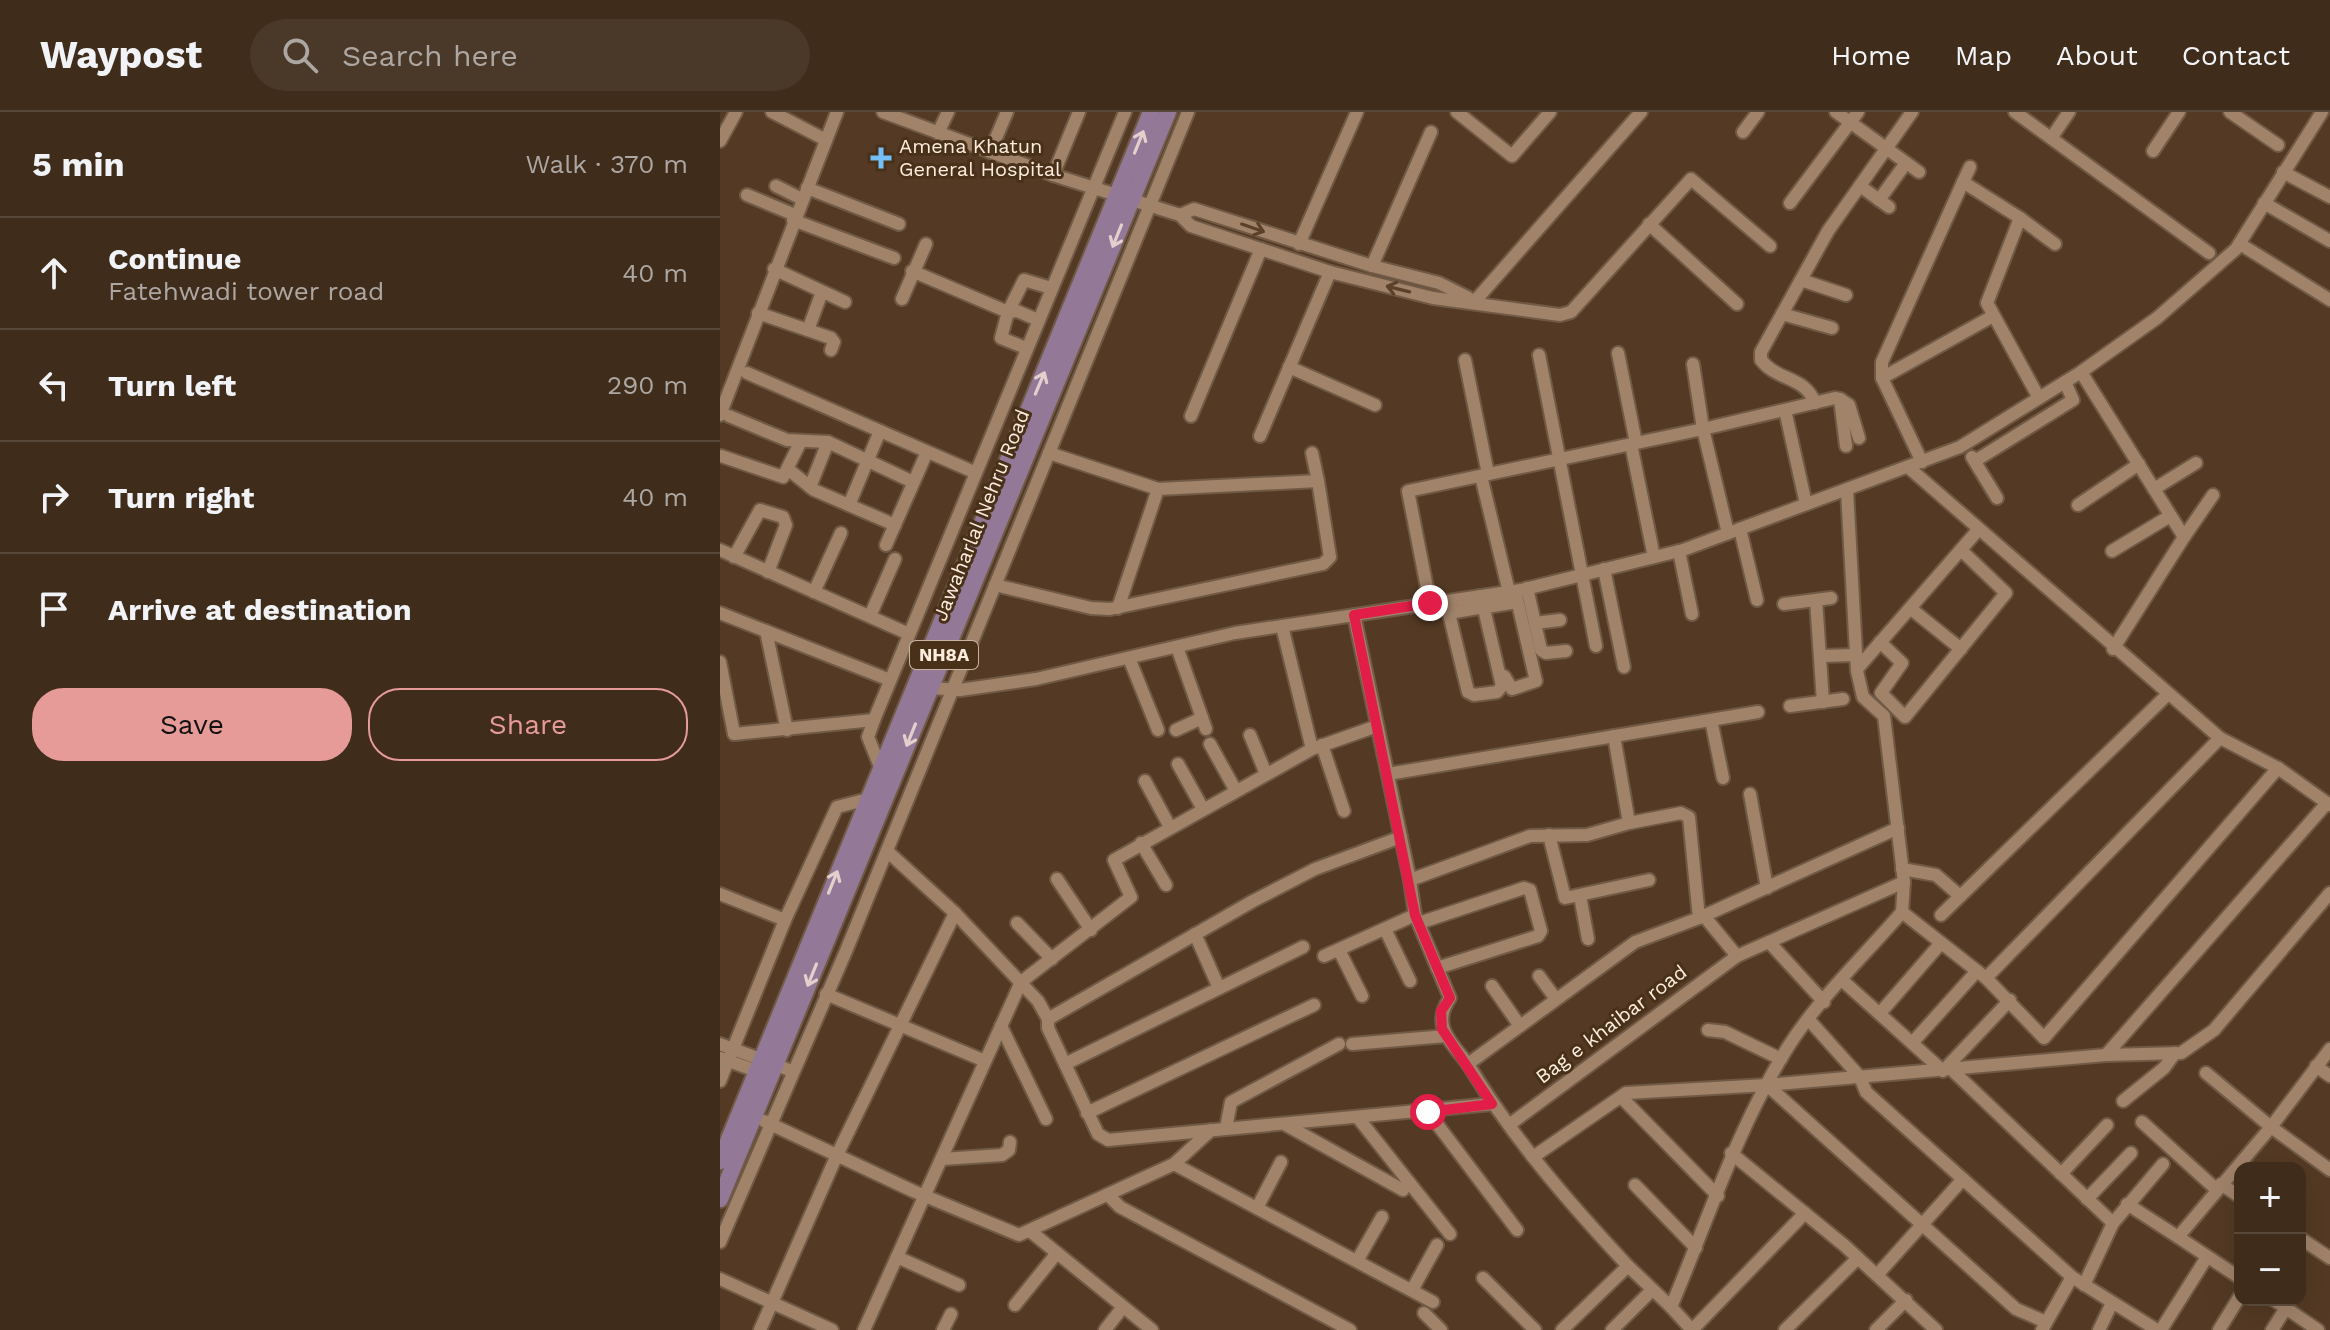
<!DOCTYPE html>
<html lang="en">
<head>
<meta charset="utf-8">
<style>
	body { margin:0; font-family:"Work Sans",sans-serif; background:#4a3828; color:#f1f3f6 }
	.controls { position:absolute; right:24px; bottom:24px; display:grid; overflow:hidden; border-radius:16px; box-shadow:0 8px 32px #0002 }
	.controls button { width:72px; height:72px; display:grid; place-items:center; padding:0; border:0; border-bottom:2px solid #58483a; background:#3f2c1b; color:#f1f3f6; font:40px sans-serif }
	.stop { position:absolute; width:24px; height:24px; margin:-18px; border:6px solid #e11d48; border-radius:50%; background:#fff }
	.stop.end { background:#e11d48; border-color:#fff; box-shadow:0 2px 8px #0008 }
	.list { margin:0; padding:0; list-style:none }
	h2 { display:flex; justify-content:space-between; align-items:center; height:104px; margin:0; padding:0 32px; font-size:34px }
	h2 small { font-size:26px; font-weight:400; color:#ada7a3 }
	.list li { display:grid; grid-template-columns:52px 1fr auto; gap:24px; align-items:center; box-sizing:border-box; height:112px; padding:0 32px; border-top:2px solid #58483a }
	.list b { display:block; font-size:30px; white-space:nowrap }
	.list p { margin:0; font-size:26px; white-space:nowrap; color:#ada7a3 }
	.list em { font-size:26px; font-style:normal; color:#ada7a3 }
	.actions { display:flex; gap:16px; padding:24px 32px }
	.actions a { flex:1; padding:18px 0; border:2px solid #e69b98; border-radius:32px; text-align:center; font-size:28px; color:#e69b98 }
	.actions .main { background:#e69b98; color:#111 }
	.icon { flex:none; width:44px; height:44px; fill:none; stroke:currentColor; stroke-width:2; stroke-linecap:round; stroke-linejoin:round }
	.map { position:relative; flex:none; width:1610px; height:1218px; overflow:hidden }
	header { display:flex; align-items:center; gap:48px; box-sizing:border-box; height:112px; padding:0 40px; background:#3f2c1b; border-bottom:2px solid #58483a }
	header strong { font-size:38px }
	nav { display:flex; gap:44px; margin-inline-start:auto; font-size:28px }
	.search { width:560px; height:72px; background:#4a3828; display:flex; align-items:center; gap:20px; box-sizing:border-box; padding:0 28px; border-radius:44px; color:#ada7a3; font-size:30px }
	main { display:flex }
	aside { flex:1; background:#3f2c1b }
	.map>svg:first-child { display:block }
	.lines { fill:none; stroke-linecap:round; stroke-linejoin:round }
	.minor-casing { stroke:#705a45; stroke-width:16 }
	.major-casing { stroke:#705a45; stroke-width:20 }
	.minor { stroke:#a1836a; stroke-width:12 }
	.major { stroke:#947898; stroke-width:16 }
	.oneway { stroke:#e3cfcc }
	.oneway2 { stroke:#5b4129 }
	.route { stroke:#e11d48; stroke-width:10 }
	.poi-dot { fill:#74c0f6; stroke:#493019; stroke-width:3 }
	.labels { text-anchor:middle; stroke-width:6; stroke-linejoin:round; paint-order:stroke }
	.shield { fill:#493019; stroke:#c7b4a3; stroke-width:2 }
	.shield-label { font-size:18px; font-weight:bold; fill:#fdecde }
	.poi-label { font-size:20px; fill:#fdecde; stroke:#493019; text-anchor:start }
	.street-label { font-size:20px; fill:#fdecde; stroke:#493019 }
</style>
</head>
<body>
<header>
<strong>Waypost</strong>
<div class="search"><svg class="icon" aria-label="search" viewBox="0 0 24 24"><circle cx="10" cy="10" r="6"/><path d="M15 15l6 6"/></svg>Search here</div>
<nav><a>Home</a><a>Map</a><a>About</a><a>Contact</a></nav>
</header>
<main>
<aside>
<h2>5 min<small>Walk · 370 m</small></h2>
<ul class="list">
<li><svg class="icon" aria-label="ahead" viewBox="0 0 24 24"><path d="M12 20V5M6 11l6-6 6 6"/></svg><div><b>Continue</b><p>Fatehwadi tower road</p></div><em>40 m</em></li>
<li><svg class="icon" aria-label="left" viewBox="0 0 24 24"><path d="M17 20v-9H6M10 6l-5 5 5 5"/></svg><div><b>Turn left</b></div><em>290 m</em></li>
<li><svg class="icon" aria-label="right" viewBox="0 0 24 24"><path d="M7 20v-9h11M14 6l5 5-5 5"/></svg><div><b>Turn right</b></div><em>40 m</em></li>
<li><svg class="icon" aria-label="arrive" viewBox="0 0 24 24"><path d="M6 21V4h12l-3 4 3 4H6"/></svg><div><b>Arrive at destination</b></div></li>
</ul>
<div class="actions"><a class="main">Save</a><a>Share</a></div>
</aside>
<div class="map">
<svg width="1610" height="1218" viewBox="0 0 1610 1218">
	<rect width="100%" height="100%" fill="#543a24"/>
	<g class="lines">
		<defs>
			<g id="minor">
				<polyline points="52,0 106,28"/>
				<polyline points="163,0 333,63 460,103 471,114 610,160 713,186 840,203 851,200 971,67 1050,134"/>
				<polyline points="737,0 792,44 830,0"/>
				<polyline points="1116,0 1199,60"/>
				<polyline points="1295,0 1489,141"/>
				<polyline points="1510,0 1558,33"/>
				<polyline points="1023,20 1038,0"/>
				<polyline points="218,21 228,0"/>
				<polyline points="1332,25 1349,0"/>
				<polyline points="0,29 16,0"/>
				<polyline points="1433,39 1459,0"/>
				<polyline points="270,40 287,0"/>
				<polyline points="1563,60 1610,85"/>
				<polyline points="333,63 359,0"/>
				<polyline points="1243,70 1250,55"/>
				<polyline points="56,74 82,87"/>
				<polyline points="1140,74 1169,95"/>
				<polyline points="87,76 179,112"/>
				<polyline points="27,83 75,103"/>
				<polyline points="1159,88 1186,51"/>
				<polyline points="1070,91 1138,0"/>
				<polyline points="1544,91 1610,129"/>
				<polyline points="460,103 474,97 652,154 719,171 749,186"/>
				<polyline points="1300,106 1335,132"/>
				<polyline points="73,108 174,146"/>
				<polyline points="929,112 1017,192"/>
				<polyline points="579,132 637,0"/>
				<polyline points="1520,132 1610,188"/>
				<polyline points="652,154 711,20"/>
				<polyline points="54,157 125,190"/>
				<polyline points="192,159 288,200 297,199 318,208"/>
				<polyline points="1081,168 1126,183"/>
				<polyline points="182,187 206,132"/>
				<polyline points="755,189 921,0"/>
				<polyline points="38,201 111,226 114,230 111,238"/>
				<polyline points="1062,202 1112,216"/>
				<polyline points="88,218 102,180"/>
				<polyline points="306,236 281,226 288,200 304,168 331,176"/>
				<polyline points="898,241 916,331"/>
				<polyline points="819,243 876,534"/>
				<polyline points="745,248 768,362"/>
				<polyline points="569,255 655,293"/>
				<polyline points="1361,260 1464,425 1393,537"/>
				<polyline points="27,261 254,360"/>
				<polyline points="1162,266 1162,250 1243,70 1300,106 1267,191 1319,286"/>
				<polyline points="1120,287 1129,293 1139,326"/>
				<path d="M1095 291C1085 264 1057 269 1041 248V240L1108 119 1192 0"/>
				<polyline points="1065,298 1086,392"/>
				<polyline points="0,303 117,0"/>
				<polyline points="9,304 67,328 108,330 193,370"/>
				<polyline points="471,304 541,137"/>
				<polyline points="540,324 610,160"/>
				<polyline points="911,332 934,445"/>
				<polyline points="329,341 438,377"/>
				<polyline points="1,344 63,365 81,329"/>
				<polyline points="1252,345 1277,386"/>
				<polyline points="1255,349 1353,288 1345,270"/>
				<polyline points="1202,350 1162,266 1273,204"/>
				<polyline points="1188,355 1500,626 1558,656 1610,693"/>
				<polyline points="69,358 94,378 175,413"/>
				<polyline points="761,364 789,480"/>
				<polyline points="90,375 108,330"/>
				<polyline points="1434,377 1476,351"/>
				<polyline points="1127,378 1137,559 1143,585 1164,604 1184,770 1182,800"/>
				<polyline points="129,393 160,319"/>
				<polyline points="1358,393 1419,352"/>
				<polyline points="1020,417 1037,488"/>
				<polyline points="1008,421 983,317 1115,286 1120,287 1126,334"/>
				<polyline points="1464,425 1493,383"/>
				<polyline points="166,433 207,340"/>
				<polyline points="0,438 189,522"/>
				<polyline points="959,439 972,502"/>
				<polyline points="1392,439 1450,404"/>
				<polyline points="14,445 40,398 63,405 66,413 48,460"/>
				<polyline points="884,457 904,555"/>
				<polyline points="275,473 371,496 390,497 603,452 610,445 598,369"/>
				<polyline points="807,476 821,538 826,541 846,539"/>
				<polyline points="94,480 121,421"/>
				<polyline points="1096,488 1103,590"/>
				<polyline points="726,489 748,580 754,583 777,580 782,574 761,484"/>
				<polyline points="710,491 688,379 983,317 973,252"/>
				<polyline points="1064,492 1111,486"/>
				<polyline points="767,495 797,490"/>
				<polyline points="398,496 438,377 598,369 592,341"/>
				<polyline points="1190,496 1241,537"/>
				<polyline points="0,501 170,568"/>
				<polyline points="729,501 764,495"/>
				<path d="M634 503 690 768 810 724 867 723 909 711 961 701 969 705 979 806 915 830 748 952C792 1025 849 1091 908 1154"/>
				<polyline points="150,504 175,447"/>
				<polyline points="815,511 840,508"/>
				<polyline points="46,519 67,618"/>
				<polyline points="1160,530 1182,551 1161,581 1185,605 1286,481 1241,438"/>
				<polyline points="457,535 486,617"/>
				<polyline points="1100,544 1136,543"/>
				<polyline points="409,546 438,618"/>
				<polyline points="0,550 14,622 154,608"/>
				<polyline points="1137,557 1258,418"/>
				<polyline points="784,564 792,577 816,569 795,479"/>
				<polyline points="211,576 240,578 316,567 515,521 801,478 963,438 1240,335 1361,260 1437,206 1516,137 1602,0"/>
				<polyline points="1070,594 1123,587"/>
				<polyline points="991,608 1003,666"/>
				<polyline points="456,618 482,606"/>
				<polyline points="530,623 546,662"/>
				<polyline points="894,624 909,711"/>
				<polyline points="490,632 516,679"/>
				<polyline points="602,633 624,699"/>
				<polyline points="595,636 657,614"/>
				<polyline points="458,652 483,697"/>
				<polyline points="161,657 148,625 154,608 405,0"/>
				<polyline points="668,662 1038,600"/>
				<polyline points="425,669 450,715"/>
				<polyline points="1030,682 1047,776"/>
				<polyline points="829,723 845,786 929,768"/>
				<polyline points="681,725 595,757 533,789 328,907 328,916 378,1022 388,1028 772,992"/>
				<polyline points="421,731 446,773"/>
				<polyline points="1182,757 1216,763 1240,784"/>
				<polyline points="337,767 371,818"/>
				<polyline points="0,782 65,808"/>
				<polyline points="860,784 868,827"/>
				<polyline points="235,801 318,889 328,907"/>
				<path d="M695 803 730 886C711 913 730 929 748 952"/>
				<polyline points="1221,803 1447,583"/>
				<polyline points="984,804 1017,844"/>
				<polyline points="979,806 1178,716"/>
				<polyline points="297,811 332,847"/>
				<polyline points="699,811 804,776 810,778 821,819 818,824 717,856"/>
				<polyline points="665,817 690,869"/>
				<polyline points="475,822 499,876"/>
				<polyline points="1049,830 1104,890"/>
				<polyline points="619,838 642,884"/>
				<polyline points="604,844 695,803 690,768"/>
				<polyline points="819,864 836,887"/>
				<polyline points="1266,866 1500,626"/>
				<polyline points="1123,869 1223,959 1290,888"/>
				<polyline points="772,874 800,914"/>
				<polyline points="106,882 265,949"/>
				<polyline points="1161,900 1221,831"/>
				<polyline points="1089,908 1140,965 1146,980 1352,1165 1437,1218"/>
				<polyline points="281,914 326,1007"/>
				<polyline points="988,918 1005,920 1061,947"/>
				<polyline points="1193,930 1257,859"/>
				<polyline points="0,932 72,959"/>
				<polyline points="632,932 726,924"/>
				<polyline points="1610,937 1551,1015 1610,1058"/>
				<polyline points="1386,943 1607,691"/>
				<polyline points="0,946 42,961"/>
				<polyline points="345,952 583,835"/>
				<polyline points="1596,954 1610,964"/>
				<polyline points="1232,958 1393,1111"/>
				<polyline points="1486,961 1551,1015 1458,1125 1520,1166"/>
				<polyline points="0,969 65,808 117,695 148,687"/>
				<polyline points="1047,973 1386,943 1461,941 1494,918 1610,781"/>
				<polyline points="901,985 998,1084"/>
				<polyline points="1403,989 1444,956 1455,941"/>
				<polyline points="708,1000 797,1118"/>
				<polyline points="367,1001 594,893"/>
				<polyline points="639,1007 730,1122"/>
				<polyline points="44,1009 193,1079 299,1123 454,1052 491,1018"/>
				<polyline points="1422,1010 1497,1078"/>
				<polyline points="566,1013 683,1078"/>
				<polyline points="789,1013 1017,844 1184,770"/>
				<polyline points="506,1016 511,990 619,932"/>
				<polyline points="1011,1041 1125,1134 1216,1218"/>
				<polyline points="813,1045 906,981 1047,973 1296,1197 1326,1210"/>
				<polyline points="222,1047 282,1043 289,1038 290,1030"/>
				<polyline points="454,1052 713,1190"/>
				<polyline points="1341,1062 1387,1013"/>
				<polyline points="1501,1072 1520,1085"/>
				<polyline points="915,1073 976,1136"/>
				<polyline points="389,1084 400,1095 630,1218"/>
				<polyline points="1367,1087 1411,1041"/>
				<polyline points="1407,1092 1458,1125"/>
				<polyline points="537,1096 561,1050"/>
				<polyline points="310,1119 432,1218"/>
				<polyline points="1580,1126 1610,1146"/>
				<polyline points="0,1130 126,839 468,0"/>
				<polyline points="177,1145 239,1173"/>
				<polyline points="637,1149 662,1105"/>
				<polyline points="1157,1163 1243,1067"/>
				<polyline points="763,1166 815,1218"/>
				<polyline points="0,1167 112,1218"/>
				<polyline points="1364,1173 1393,1111 1443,1052"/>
				<polyline points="692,1178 717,1133"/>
				<polyline points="1554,1188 1598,1218"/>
				<polyline points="295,1193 337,1141"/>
				<polyline points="951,1195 972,1218"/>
				<polyline points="704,1201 721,1218"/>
				<polyline points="40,1218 117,1043 235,801 167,739"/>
				<polyline points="144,1218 301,870 411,785 394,748 592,637 562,514"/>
				<polyline points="223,1218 231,1202"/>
				<polyline points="385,1218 403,1195"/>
				<path d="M842 1218 908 1154 951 1195C988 1108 1017 1016 1068 935 1099 886 1145 843 1182 800L1266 866 1324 926 1558 656"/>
				<polyline points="892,1218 932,1178"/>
				<polyline points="972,1218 1085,1101"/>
				<polyline points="1065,1218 1138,1146"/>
				<polyline points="1156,1218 1186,1188"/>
				<polyline points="1322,1218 1352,1165"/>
				<polyline points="1379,1218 1392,1191"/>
				<polyline points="1441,1218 1487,1145"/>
				<polyline points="1499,1218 1520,1184"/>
				<polyline points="1552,1218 1566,1196"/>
			</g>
			<g id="major">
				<polyline points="0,1049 431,0"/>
				<polyline points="0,1087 448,0"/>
			</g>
		</defs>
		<use href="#minor" class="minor-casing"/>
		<use href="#major" class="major-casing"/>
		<use href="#minor" class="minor"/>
		<use href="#major" class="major"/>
	</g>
	<defs><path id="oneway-shaft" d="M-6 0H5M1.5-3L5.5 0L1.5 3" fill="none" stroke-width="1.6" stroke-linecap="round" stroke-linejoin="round" transform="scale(2)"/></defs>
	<g class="oneway">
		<use href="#oneway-shaft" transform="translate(419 30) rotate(-68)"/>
		<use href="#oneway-shaft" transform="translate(397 124) rotate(112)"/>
		<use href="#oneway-shaft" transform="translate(320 271) rotate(-67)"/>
		<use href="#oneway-shaft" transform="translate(191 623) rotate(112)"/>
		<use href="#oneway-shaft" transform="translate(113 770) rotate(-68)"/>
		<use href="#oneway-shaft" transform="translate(92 863) rotate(112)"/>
	</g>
	<g class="oneway2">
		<use href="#oneway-shaft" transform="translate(533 116) rotate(19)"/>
		<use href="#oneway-shaft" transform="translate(678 177) rotate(-166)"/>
	</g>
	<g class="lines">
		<polyline class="route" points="708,1000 772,992 722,917 721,899 730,886 695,803 634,503 710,491"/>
	</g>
	<path class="poi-dot" d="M157 34h8v8h8v8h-8v8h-8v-8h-8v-8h8z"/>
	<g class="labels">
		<rect class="shield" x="190" y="529" width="68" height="28" rx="6"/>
		<g class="shield-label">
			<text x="224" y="549">NH8A</text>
		</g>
		<g class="poi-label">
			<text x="179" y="41">Amena Khatun<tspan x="179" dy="23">General Hospital</tspan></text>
		</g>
		<g class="street-label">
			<text transform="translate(261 403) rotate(-68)" y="7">Jawaharlal Nehru Road</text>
			<text transform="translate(891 912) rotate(-37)" y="7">Bag e khaibar road</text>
		</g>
	</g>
</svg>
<div class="controls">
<button>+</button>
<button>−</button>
</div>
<div class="stop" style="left:708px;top:1000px"></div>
<div class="stop end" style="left:710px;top:491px"></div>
</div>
</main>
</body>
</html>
